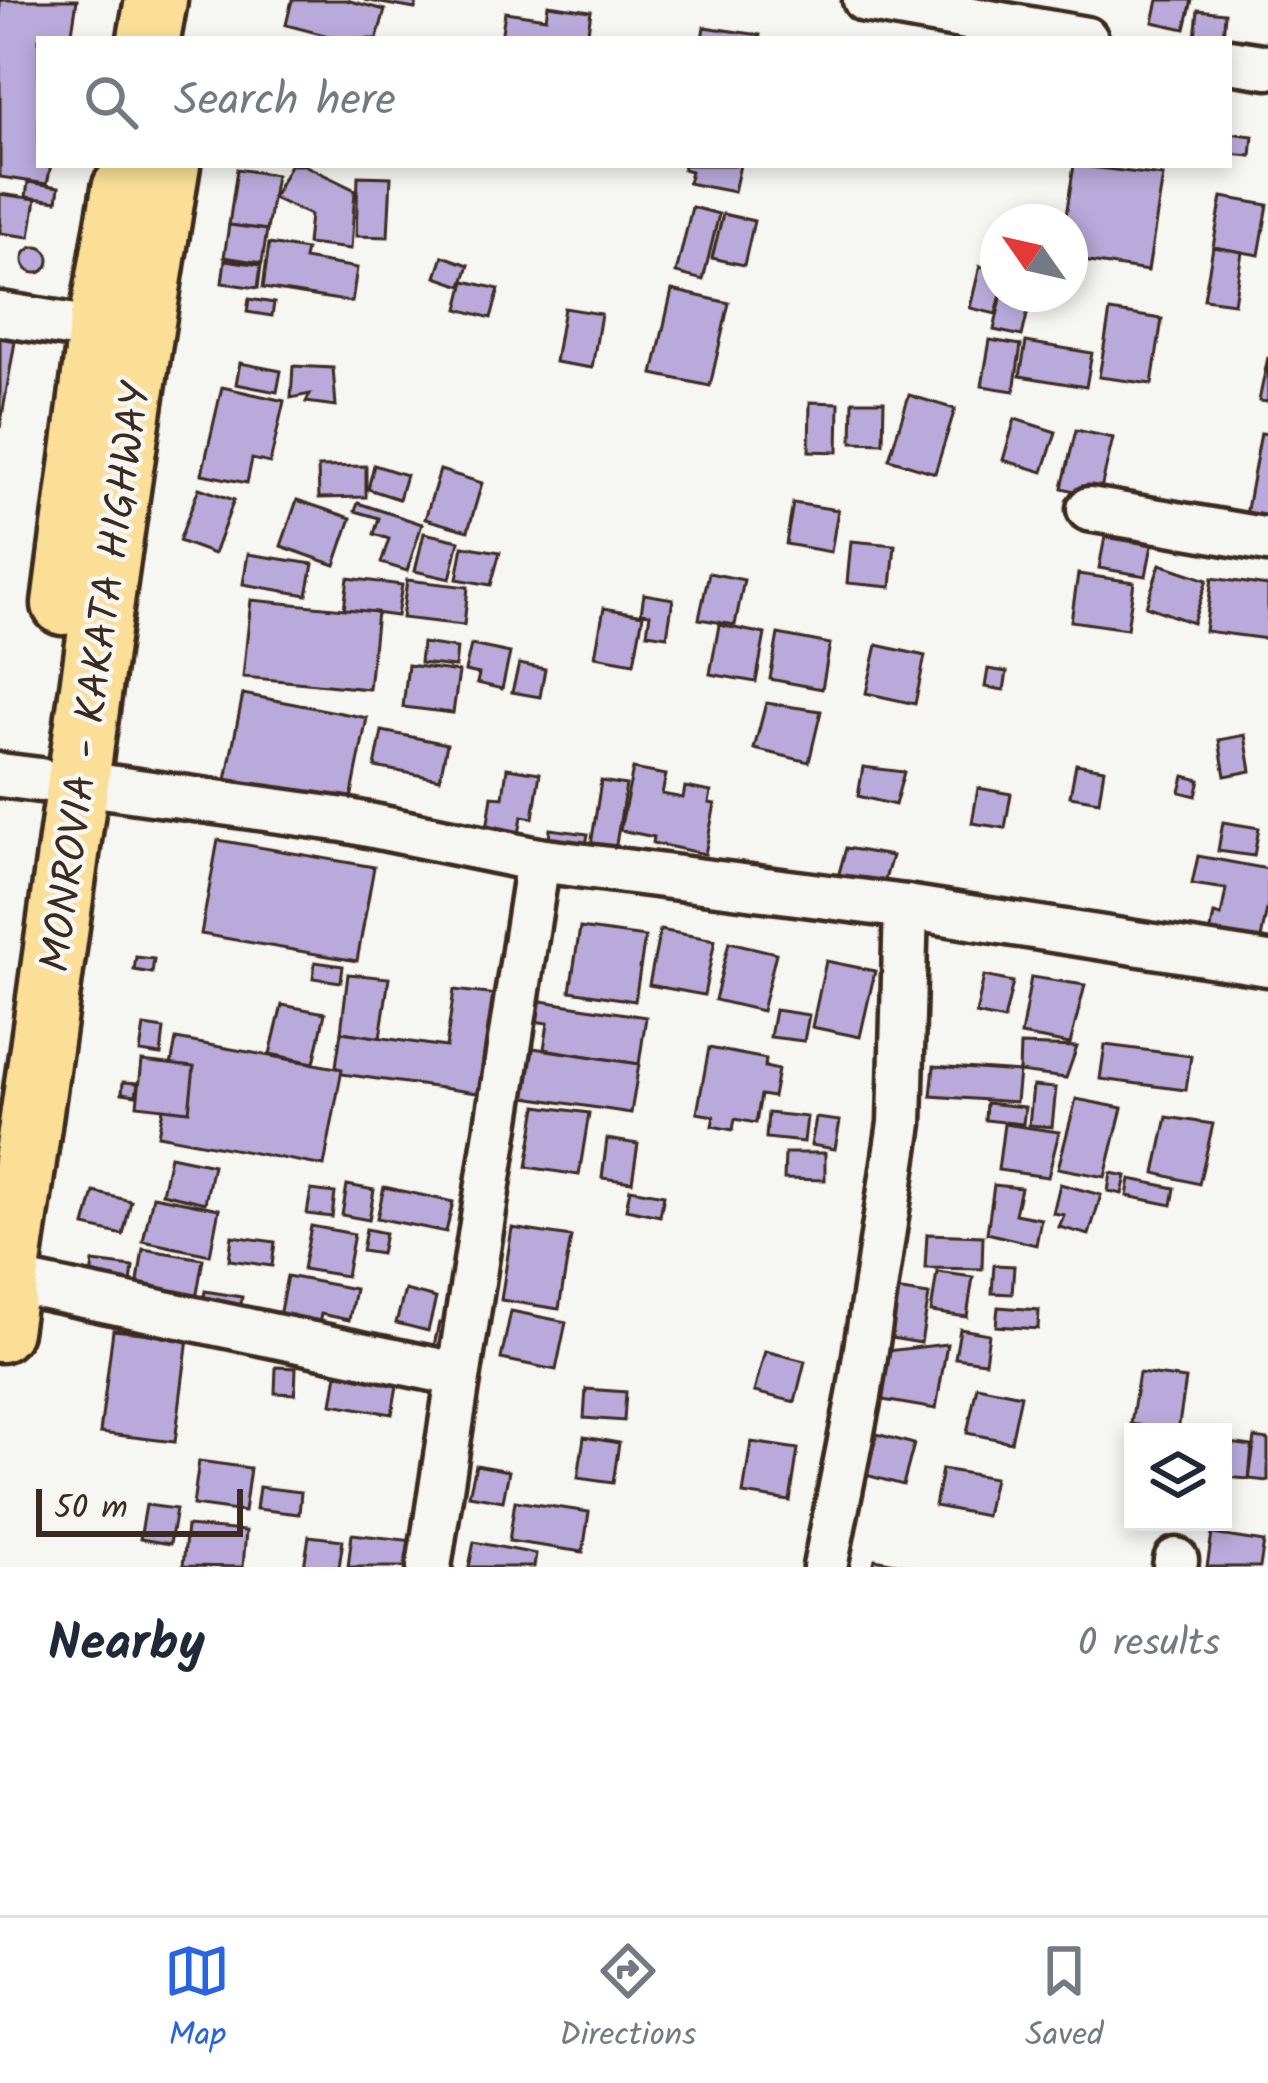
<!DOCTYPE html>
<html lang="en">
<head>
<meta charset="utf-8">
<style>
	body { margin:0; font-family:Kalam,sans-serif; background:#f2f2f3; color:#1f2937 }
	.controls { position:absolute; right:36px; bottom:36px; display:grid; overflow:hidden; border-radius:0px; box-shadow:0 6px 18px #0003 }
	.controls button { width:108px; height:108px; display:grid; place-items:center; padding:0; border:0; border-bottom:3px solid #e0e1e3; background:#fff; color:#1f2937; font:60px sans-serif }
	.compass { position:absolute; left:980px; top:204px; width:108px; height:108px; border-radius:50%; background:#fff; box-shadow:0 6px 18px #0003; rotate:304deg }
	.scale { position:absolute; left:36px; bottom:30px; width:207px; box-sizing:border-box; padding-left:12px; border:6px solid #3b2a1e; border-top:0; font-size:33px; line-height:42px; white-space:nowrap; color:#3b2a1e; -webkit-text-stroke:9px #f6f6f2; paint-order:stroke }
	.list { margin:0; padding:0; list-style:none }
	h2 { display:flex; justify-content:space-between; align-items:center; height:156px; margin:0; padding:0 48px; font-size:51px }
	h2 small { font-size:39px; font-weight:400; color:#747a83 }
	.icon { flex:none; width:66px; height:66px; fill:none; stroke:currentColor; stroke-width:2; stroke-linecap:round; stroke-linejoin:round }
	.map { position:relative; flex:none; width:1268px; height:1567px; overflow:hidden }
	.search { position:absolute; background:#fff; box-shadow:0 6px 18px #0003; left:36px; right:36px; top:36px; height:132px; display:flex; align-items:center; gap:30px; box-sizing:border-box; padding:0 42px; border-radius:0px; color:#747a83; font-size:45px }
	.sheet { height:348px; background:#fff }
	nav { display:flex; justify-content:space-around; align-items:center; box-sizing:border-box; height:168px; border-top:3px solid #e0e1e3; background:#fff; font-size:33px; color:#747a83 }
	nav a { display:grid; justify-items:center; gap:6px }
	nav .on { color:#2563eb }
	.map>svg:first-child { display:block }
	.building { fill:#b9aadb; stroke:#3b2a1e; stroke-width:3 }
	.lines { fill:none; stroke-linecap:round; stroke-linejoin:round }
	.minor-casing { stroke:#3b2a1e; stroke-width:51 }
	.highway-casing { stroke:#3b2a1e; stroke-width:69 }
	.minor { stroke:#f6f6f2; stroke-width:42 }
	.highway { stroke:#fbdf96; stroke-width:60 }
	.labels { text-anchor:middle; stroke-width:9; stroke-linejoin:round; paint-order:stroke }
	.street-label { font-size:42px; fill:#3b2a1e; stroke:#f6f6f2 }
</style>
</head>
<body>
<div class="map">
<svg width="1268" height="1567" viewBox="0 0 1268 1567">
	<rect width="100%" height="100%" fill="#f6f6f2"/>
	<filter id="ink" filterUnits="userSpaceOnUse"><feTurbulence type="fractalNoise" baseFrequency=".00833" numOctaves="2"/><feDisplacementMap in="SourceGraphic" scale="24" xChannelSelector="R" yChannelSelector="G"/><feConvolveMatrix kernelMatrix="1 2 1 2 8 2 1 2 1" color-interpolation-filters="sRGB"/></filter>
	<g filter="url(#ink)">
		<g class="building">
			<polygon points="0,0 77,0 71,39 39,39 39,165 51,165 47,184 0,177"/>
			<polygon points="292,0 346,0 385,10 377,39 340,39 286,25"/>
			<polygon points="364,0 417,0 415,9"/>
			<polygon points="1158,0 1192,0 1185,29 1153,22"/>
			<polygon points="548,5 591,11 587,39 501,39 505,12 546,18"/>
			<polygon points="1198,10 1225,13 1223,39 1195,38"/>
			<polygon points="704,27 760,35 759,39 702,39"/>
			<polygon points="1229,133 1253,136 1251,156 1229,154"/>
			<polygon points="290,165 304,165 355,190 351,249 307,244 310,215 273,198"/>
			<polygon points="684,165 740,165 734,192 688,183 691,171 683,169"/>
			<polygon points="1074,165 1163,176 1148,271 1070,259 1070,222 1065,222"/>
			<polygon points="237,169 276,175 267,230 229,225"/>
			<polygon points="358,176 391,177 388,237 356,236"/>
			<polygon points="28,182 59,187 57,201 26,197"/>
			<polygon points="0,194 36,199 30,237 0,233"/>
			<polygon points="1222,197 1268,205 1259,255 1213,247"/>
			<polygon points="692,207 719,214 703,280 676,273"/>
			<polygon points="723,214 754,221 744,265 712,258"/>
			<polygon points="229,225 267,230 262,263 224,257"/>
			<polygon points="269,244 306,250 304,259 357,268 352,302 263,288"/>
			<circle cx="36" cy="260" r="13"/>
			<polygon points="1213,247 1242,252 1234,303 1204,299"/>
			<polygon points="443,256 469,265 462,286 436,277"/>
			<polygon points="225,260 261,265 258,288 222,283"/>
			<polygon points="980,266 998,270 1001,294 996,314 970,308"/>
			<polygon points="465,281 499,289 491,318 458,309"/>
			<polygon points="672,290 729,303 710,386 653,374"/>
			<polygon points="1002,294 1032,294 1022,336 994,330"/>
			<polygon points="249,299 274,303 272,316 247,312"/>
			<polygon points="564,308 601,314 592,368 555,362"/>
			<polygon points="1110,311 1162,319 1152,384 1099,377"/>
			<polygon points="0,333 16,336 0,428"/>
			<polygon points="990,340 1021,345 1014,391 982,386"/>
			<polygon points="1026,342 1092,353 1086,387 1020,376"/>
			<polygon points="1268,357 1268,402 1259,401"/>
			<polygon points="240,363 281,371 277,392 236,384"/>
			<polygon points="293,366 333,368 336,406 306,402 310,394 291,398"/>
			<polygon points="222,387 284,401 270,463 252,459 247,483 202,474"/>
			<polygon points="909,395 955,409 935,473 889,459"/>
			<polygon points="853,401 884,401 883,443 852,442"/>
			<polygon points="810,402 839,403 838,452 809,451"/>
			<polygon points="1015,419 1056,432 1043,472 1003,460"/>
			<polygon points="1076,430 1113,438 1099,497 1062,488"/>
			<polygon points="1261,433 1268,434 1268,519 1246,515"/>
			<polygon points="374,465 406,475 399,499 368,489"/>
			<polygon points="366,466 366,497 319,498 318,467"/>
			<polygon points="440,470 482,483 468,531 425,519"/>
			<polygon points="199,488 234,500 214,554 179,541"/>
			<polygon points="297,500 351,518 335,565 281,546"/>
			<polygon points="358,503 422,524 407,571 381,563 389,539 374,534 379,518 355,511"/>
			<polygon points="793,503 838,510 831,552 786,544"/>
			<polygon points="424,533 459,541 450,579 415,571"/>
			<polygon points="1105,537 1152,545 1146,576 1099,568"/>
			<polygon points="851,541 895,545 891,587 847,583"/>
			<polygon points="463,546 500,552 491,585 457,579"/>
			<polygon points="248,554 313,564 307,595 243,584"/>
			<polygon points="1160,564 1207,580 1193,623 1146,606"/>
			<polygon points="709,573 744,580 735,625 699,619"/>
			<polygon points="1078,574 1134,582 1127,629 1071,621"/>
			<polygon points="348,578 402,585 397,616 344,609"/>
			<polygon points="1212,578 1268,586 1268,639 1205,631"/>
			<polygon points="407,580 468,587 464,625 402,618"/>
			<polygon points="644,594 673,599 667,636 647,633 650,614 641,613"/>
			<polygon points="251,600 377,612 369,689 243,677"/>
			<polygon points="604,608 643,615 634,663 595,656"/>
			<polygon points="719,625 765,634 756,682 710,674"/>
			<polygon points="778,634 830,644 822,689 770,679"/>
			<polygon points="422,643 457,648 455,667 420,663"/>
			<polygon points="471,645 510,653 502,689 477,683 479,674 465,671"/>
			<polygon points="877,645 925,656 915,704 866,693"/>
			<polygon points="519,664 545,669 540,697 512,692"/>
			<polygon points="408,665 459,672 453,713 403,707"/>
			<polygon points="988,669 1007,672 1004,690 985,687"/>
			<polygon points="243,694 367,718 350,804 226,780"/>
			<polygon points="766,703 821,711 809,762 754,749"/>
			<polygon points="382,731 447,744 440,779 375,767"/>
			<polygon points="1245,735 1251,771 1225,776 1219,740"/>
			<polygon points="1076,764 1104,769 1099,801 1070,796"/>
			<polygon points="863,767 904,772 895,805 858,796"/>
			<polygon points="507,768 540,773 533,818 522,816 518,841 486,836 492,796 503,797"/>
			<polygon points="633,769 666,775 662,794 683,798 685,787 711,792 709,803 715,804 705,854 653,843 654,837 620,830"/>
			<polygon points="1184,776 1200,780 1196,796 1180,792"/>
			<polygon points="601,781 626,785 614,856 590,852"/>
			<polygon points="978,788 1011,794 1005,828 972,823"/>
			<polygon points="1223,822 1259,828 1254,856 1218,851"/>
			<polygon points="550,829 588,834 584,855 548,850"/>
			<polygon points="218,840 374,867 357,961 201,934"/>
			<polygon points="846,848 892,856 879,900 834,891"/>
			<polygon points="1198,856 1268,869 1268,904 1257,959 1207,950 1214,914 1221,916 1226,889 1192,884"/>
			<polygon points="580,928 645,937 635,1001 570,991"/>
			<polygon points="660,930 715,940 704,995 649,985"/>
			<polygon points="729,942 776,953 762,1011 715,1000"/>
			<polygon points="136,957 154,959 152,973 134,970"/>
			<polygon points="826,961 875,971 860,1037 812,1027"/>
			<polygon points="315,962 343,966 341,982 313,978"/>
			<polygon points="348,974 389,978 380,1038 341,1032"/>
			<polygon points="984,976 1013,982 1004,1020 976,1014"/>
			<polygon points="1031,977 1085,985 1070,1044 1021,1035"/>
			<polygon points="454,990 498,995 484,1094 335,1073 341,1032 446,1047"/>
			<polygon points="535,1000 646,1017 639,1064 544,1049 548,1023 532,1021"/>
			<polygon points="282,1005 325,1013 314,1063 270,1054"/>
			<polygon points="775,1010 809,1015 804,1041 770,1037"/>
			<polygon points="144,1026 164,1029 161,1055 140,1052"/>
			<polygon points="176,1039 342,1069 324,1166 158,1135"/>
			<polygon points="1020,1045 1077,1047 1066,1078 1019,1072"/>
			<polygon points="1105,1045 1191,1056 1186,1090 1100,1079"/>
			<polygon points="520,1046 639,1064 631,1113 512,1095"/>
			<polygon points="709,1048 766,1059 765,1067 778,1070 773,1097 761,1095 756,1123 735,1119 733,1130 712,1126 714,1116 697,1113"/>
			<polygon points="142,1061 194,1067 189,1111 137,1105"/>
			<polygon points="934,1066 1019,1072 1016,1102 931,1096"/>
			<polygon points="123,1082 138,1083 136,1095 122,1093"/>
			<polygon points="1033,1086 1056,1088 1052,1127 1029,1125"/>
			<polygon points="1076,1099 1122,1108 1105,1177 1058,1168"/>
			<polygon points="986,1103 1025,1107 1023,1124 985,1120"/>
			<polygon points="537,1106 589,1113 579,1175 527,1167"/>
			<polygon points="768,1113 807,1117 804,1142 766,1138"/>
			<polygon points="1167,1117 1213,1124 1199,1184 1155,1173"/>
			<polygon points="816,1118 840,1121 835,1149 811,1145"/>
			<polygon points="1004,1124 1059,1132 1048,1177 998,1170"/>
			<polygon points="607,1139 638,1144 632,1182 602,1178"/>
			<polygon points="785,1153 825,1153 825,1180 784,1179"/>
			<polygon points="170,1156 213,1165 205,1203 162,1193"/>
			<polygon points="1111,1173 1126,1176 1122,1194 1108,1191"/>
			<polygon points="1130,1179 1175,1188 1172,1205 1127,1196"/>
			<polygon points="1060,1184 1101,1195 1089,1235 1059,1227 1064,1215 1053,1213"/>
			<polygon points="347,1185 374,1190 369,1220 342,1215"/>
			<polygon points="994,1185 1021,1188 1015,1214 1041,1219 1036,1245 987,1233"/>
			<polygon points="384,1187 453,1202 446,1232 377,1218"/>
			<polygon points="630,1189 664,1195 660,1216 626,1209"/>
			<polygon points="311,1190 335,1193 332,1217 307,1214"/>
			<polygon points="94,1192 131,1201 123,1235 85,1226"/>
			<polygon points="153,1196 219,1209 210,1255 143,1241"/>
			<polygon points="311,1226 354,1234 346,1276 303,1269"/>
			<polygon points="512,1228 571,1237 559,1309 501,1300"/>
			<polygon points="366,1229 385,1233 381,1254 362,1251"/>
			<polygon points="927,1234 983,1236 982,1269 925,1268"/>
			<polygon points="232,1236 275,1242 272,1266 229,1260"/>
			<polygon points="143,1249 203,1259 195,1305 136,1295"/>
			<polygon points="93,1262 133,1267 129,1300 89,1295"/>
			<polygon points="994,1265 1014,1266 1012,1294 992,1293"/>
			<polygon points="937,1272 973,1277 967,1317 931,1312"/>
			<polygon points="287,1276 355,1289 349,1320 321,1314 318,1329 278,1321"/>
			<polygon points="888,1289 929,1295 921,1343 891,1338"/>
			<polygon points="405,1290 436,1298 428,1331 396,1323"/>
			<polygon points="205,1291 242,1297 238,1324 200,1318"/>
			<polygon points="998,1307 1039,1310 1038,1329 996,1326"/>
			<polygon points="511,1311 566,1322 556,1370 501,1359"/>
			<polygon points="439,1323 455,1326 449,1353 433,1350"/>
			<polygon points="960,1329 989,1334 985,1362 955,1358"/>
			<polygon points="113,1330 188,1338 175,1442 100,1433"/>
			<polygon points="947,1344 936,1409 877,1399 886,1351"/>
			<polygon points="765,1351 805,1361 795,1402 754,1392"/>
			<polygon points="276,1367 296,1368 295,1394 275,1393"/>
			<polygon points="1139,1373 1186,1379 1178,1431 1131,1424"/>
			<polygon points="337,1374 398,1380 392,1414 332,1404"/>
			<polygon points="977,1386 1021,1395 1011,1442 967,1433"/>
			<polygon points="586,1389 626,1392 624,1421 584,1418"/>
			<polygon points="877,1434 914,1444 903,1485 866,1475"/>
			<polygon points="584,1437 619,1443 613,1483 578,1478"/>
			<polygon points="1255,1438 1268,1440 1268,1481 1249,1479"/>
			<polygon points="751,1442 798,1449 790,1501 743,1494"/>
			<polygon points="1223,1442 1252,1446 1249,1479 1223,1477"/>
			<polygon points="199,1461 250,1468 244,1512 193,1505"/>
			<polygon points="476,1465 509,1471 503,1501 469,1495"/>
			<polygon points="942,1469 994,1478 986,1516 935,1506"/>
			<polygon points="259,1487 301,1492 299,1514 256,1509"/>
			<polygon points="515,1501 589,1512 583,1552 509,1541"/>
			<polygon points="146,1505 176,1509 170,1544 140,1539"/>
			<polygon points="187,1526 246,1531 243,1567 183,1566"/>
			<polygon points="352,1534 414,1541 411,1567 348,1567"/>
			<polygon points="1212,1534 1264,1542 1260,1567 1207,1567"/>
			<polygon points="309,1536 343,1540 339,1567 304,1567"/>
			<polygon points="474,1542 536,1554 534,1567 469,1567"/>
			<polygon points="875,1559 916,1567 873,1567"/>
		</g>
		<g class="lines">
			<defs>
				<g id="minor">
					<polyline points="865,0 1086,39"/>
					<polyline points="1229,61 1268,67"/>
					<polyline points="0,314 99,330"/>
					<polyline points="1089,509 1268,540"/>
					<polyline points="0,775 40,780"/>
					<polyline points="81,783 344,820 538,860 906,907 1268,964"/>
					<polyline points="8,1280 456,1374"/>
					<polyline points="429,1567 538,860"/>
					<polyline points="825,1567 859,1396 900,1123 906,907"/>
					<polyline points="1175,1567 1176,1560"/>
				</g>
				<g id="highway">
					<polyline points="149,39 156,0"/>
					<polyline points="63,604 99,330 123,189"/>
					<path d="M0 1331C59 943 105 553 169 165"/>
				</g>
			</defs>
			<use href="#minor" class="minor-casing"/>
			<use href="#highway" class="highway-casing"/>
			<use href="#minor" class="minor"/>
			<use href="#highway" class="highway"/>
		</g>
	</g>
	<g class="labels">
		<g class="street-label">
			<text transform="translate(94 677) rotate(-82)" y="15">MONROVIA - KAKATA HIGHWAY</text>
		</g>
	</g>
</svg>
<div class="controls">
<button><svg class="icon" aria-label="layers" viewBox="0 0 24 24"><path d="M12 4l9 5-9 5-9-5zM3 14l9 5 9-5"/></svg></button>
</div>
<svg class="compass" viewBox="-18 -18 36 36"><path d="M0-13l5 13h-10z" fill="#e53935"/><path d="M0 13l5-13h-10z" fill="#747a83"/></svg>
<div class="scale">50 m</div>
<div class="search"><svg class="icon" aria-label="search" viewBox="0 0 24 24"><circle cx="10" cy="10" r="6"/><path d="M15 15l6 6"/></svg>Search here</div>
</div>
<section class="sheet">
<h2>Nearby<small>0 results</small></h2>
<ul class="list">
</ul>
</section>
<nav>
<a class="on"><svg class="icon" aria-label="map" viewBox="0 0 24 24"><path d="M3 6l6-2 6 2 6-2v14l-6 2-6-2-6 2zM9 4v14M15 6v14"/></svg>Map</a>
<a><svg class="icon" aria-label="directions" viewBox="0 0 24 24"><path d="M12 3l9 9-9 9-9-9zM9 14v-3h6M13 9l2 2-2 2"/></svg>Directions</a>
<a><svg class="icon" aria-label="saved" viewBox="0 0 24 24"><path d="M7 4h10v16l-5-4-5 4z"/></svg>Saved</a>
</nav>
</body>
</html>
